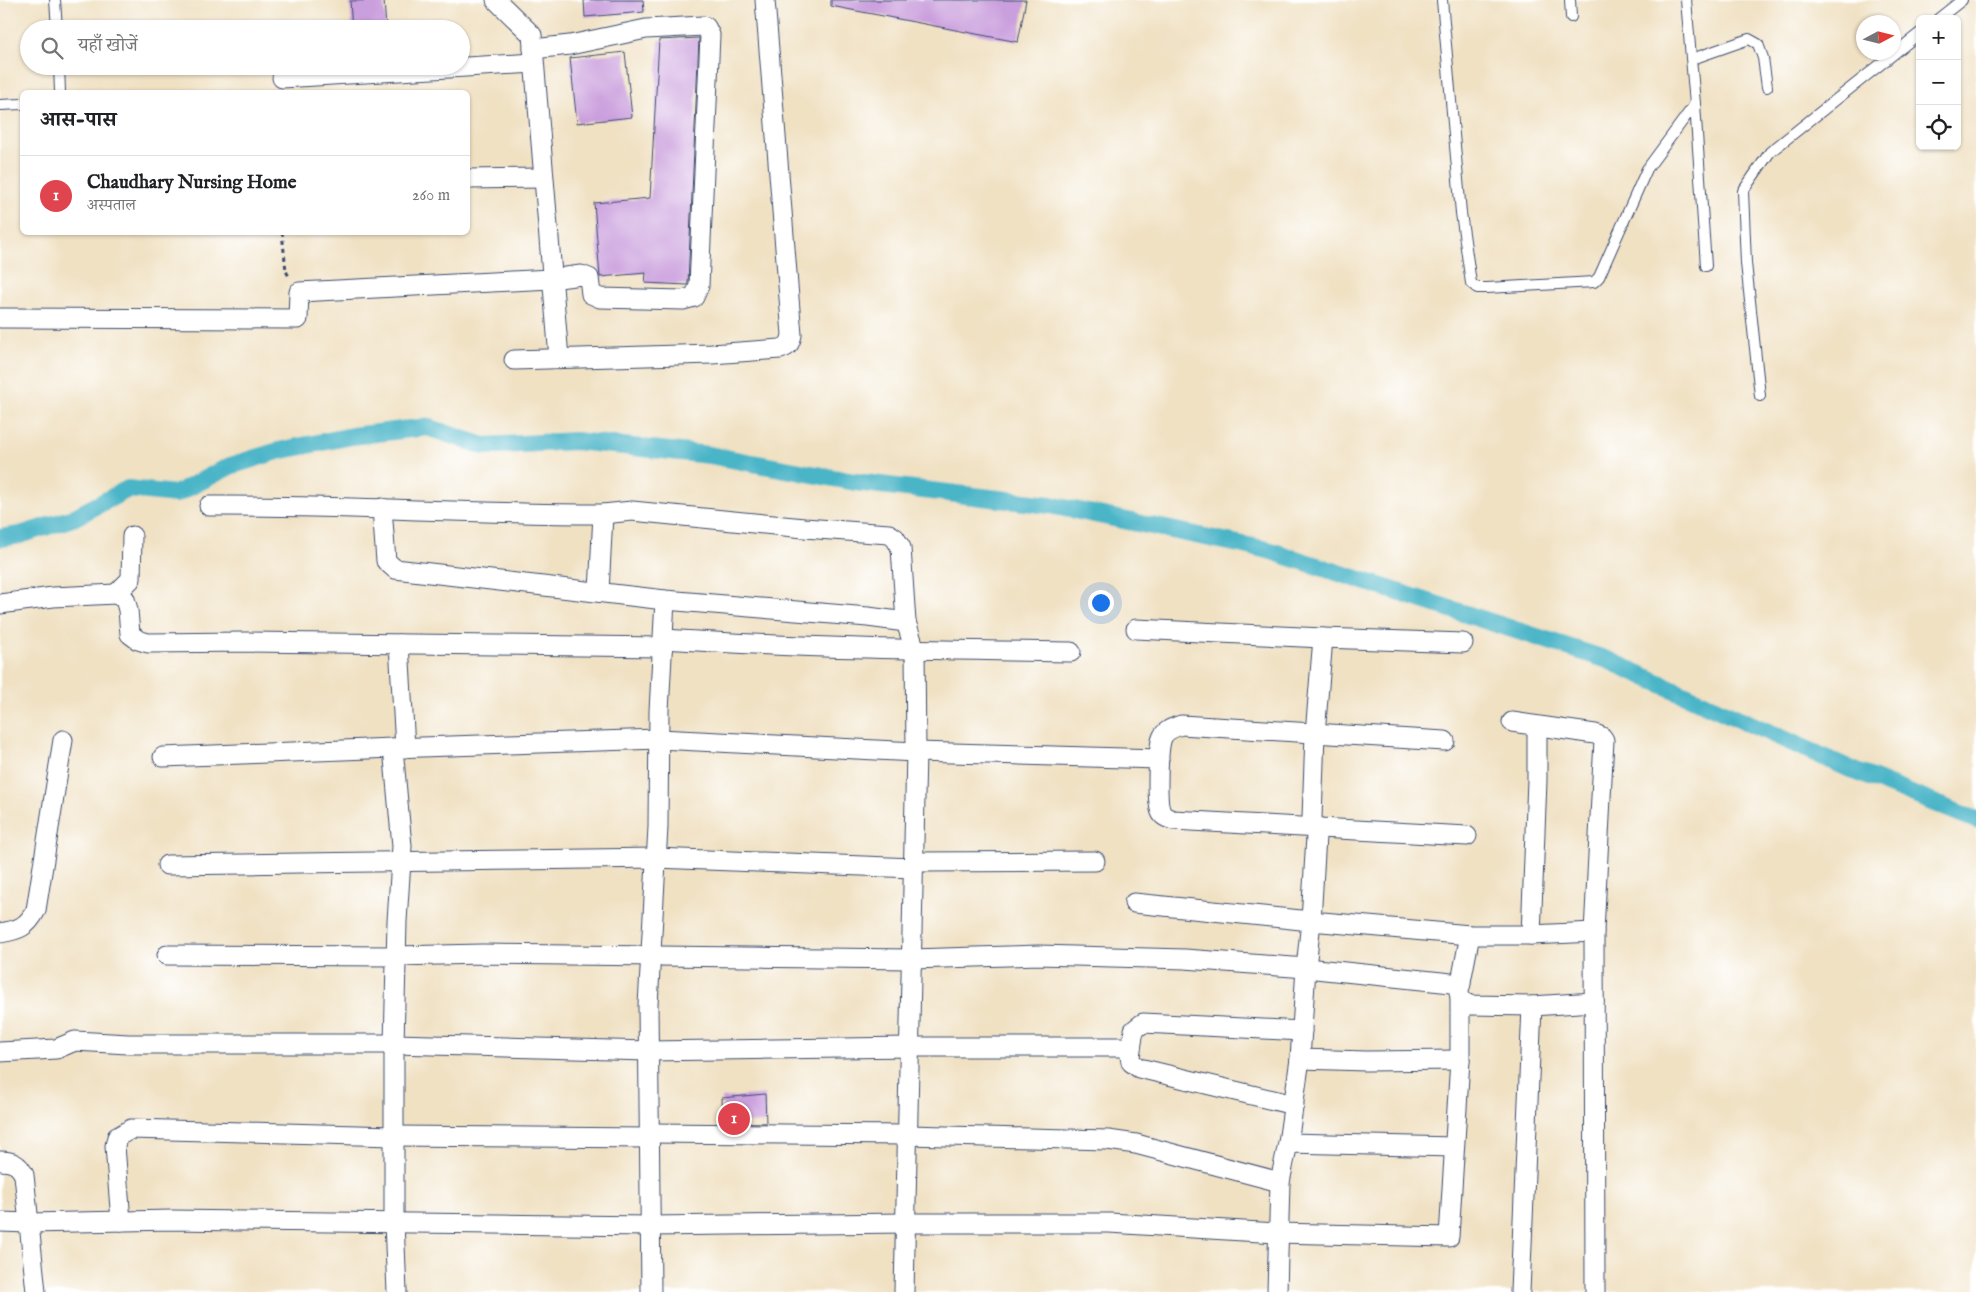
<!DOCTYPE html>
<html lang="hi">
<head>
<meta charset="utf-8">
<style>
	body { margin:0; font-family:"IM FELL English","Noto Serif Devanagari",serif; background:#f6f6f6; color:#202124 }
	.controls { position:absolute; right:15px; top:15px; display:grid; overflow:hidden; border-radius:8px; box-shadow:0 1px 4px #0004 }
	.controls button { width:45px; height:45px; display:grid; place-items:center; padding:0; border:0; border-bottom:1px solid #e0e0e0; background:#fff; color:#202124; font:25px sans-serif }
	.compass { position:absolute; left:1856px; top:15px; width:45px; height:45px; border-radius:50%; background:#fff; box-shadow:0 1px 4px #0004; rotate:83deg }
	.you { position:absolute; left:1100px; top:602px; width:18px; height:18px; margin:-12px; border:4px solid #fff; border-radius:50%; background:#1a73e8; box-shadow:0 0 0 8px #1a73e833 }
	.badge { display:grid; place-items:center; width:32px; height:32px; border-radius:50%; background:#c8321e; color:#fff; font-size:16px; font-weight:700 }
	.pin { position:absolute; translate:-50% -50%; border:2px solid #fff; box-shadow:0 1px 5px #0006 }
	.list { margin:0; padding:0; list-style:none }
	h2 { display:flex; justify-content:space-between; align-items:center; height:65px; margin:0; padding:0 20px; font-size:21px }
	h2 small { font-size:16px; font-weight:400; color:#757577 }
	.list li { display:grid; grid-template-columns:32px 1fr auto; gap:15px; align-items:center; box-sizing:border-box; height:80px; padding:0 20px; border-top:1px solid #e0e0e0 }
	.list b { display:block; font-size:19px; white-space:nowrap }
	.list p { margin:0; font-size:16px; white-space:nowrap; color:#757577 }
	.list em { font-size:16px; font-style:normal; color:#757577 }
	.icon { flex:none; width:28px; height:28px; fill:none; stroke:currentColor; stroke-width:2; stroke-linecap:round; stroke-linejoin:round }
	.map { position:relative; flex:none; width:1976px; height:1292px; overflow:hidden }
	.search { position:absolute; background:#fff; box-shadow:0 1px 4px #0004; left:20px; top:20px; width:450px; height:55px; display:flex; align-items:center; gap:12px; box-sizing:border-box; padding:0 18px; border-radius:28px; color:#757577; font-size:19px }
	.panel { position:absolute; background:#fff; box-shadow:0 1px 4px #0004; left:20px; top:90px; width:450px; height:145px; border-radius:8px }
	.map>svg:first-child { display:block }
	.lines { fill:none; stroke-linecap:round; stroke-linejoin:round }
	.canal { stroke:#4bb5c8; stroke-width:18 }
	.building { fill:#ca9fdd }
	.service-casing { stroke:#3b4a6d; stroke-width:12 }
	.minor-casing { stroke:#3b4a6d; stroke-width:21 }
	.path { stroke:#3b4a6d; stroke-width:3; stroke-dasharray:4 4; stroke-linecap:butt }
	.service { stroke:#fff; stroke-width:10 }
	.minor { stroke:#fff; stroke-width:19 }
</style>
</head>
<body>
<div class="map">
<svg width="1976" height="1292" viewBox="0 0 1976 1292">
	<rect width="100%" height="100%" fill="#fff"/>
	<filter id="ink" filterUnits="userSpaceOnUse"><feTurbulence type="fractalNoise" baseFrequency=".02" numOctaves="2"/><feDisplacementMap in="SourceGraphic" scale="10" xChannelSelector="R" yChannelSelector="G"/><feConvolveMatrix kernelMatrix="1 2 1 2 8 2 1 2 1" color-interpolation-filters="sRGB"/></filter>
	<filter id="wash" filterUnits="userSpaceOnUse"><feTurbulence type="fractalNoise" baseFrequency=".0096" numOctaves="4" result="noise"/><feDisplacementMap in="SourceGraphic" scale="20" xChannelSelector="R" yChannelSelector="G"/><feGaussianBlur stdDeviation="1.12" result="paint"/><feColorMatrix in="noise" values="0 0 0 0 0 0 0 0 0 0 0 0 0 0 0 0 0 1.4 0 .05"/><feComposite in="paint" operator="in"/></filter>
	<g filter="url(#wash)">
		<rect width="100%" height="100%" fill="#f0e1c3"/>
		<g class="lines">
			<polyline class="canal" points="0,538 20,535 73,518 128,489 176,494 230,466 278,451 352,436 427,427 484,446 575,441 709,455 855,482 1050,505 1268,550 1608,660 1857,772 1976,820"/>
		</g>
		<g id="blocks">
			<g class="building">
				<polygon points="384,0 386,29 352,29 350,1"/>
				<polygon points="584,0 643,0 644,12 585,17"/>
				<polygon points="831,0 1026,0 1018,42 831,6"/>
				<polygon points="699,38 688,283 687,285 645,283 646,273 600,277 594,203 650,198 659,40"/>
				<polygon points="625,52 632,117 577,123 570,58"/>
				<polygon points="765,1094 766,1123 723,1122 722,1098"/>
			</g>
		</g>
	</g>
	<g filter="url(#ink)">
		<use href="#blocks" fill-opacity="0" stroke="#3b4a6d" stroke-width="1"/>
		<g class="lines">
			<defs>
				<g id="service">
					<polyline points="55,0 57,29"/>
					<polyline points="1442,0 1461,213 1471,283 1477,288 1487,288 1594,282 1599,277 1647,169 1695,104 1706,266"/>
					<polyline points="1570,0 1571,17"/>
					<polyline points="1686,0 1695,104"/>
					<polyline points="1938,19 1962,0"/>
					<polyline points="1692,59 1749,39 1758,44 1763,58 1767,87"/>
					<polyline points="59,66 60,92"/>
					<polyline points="0,105 22,104"/>
					<polyline points="1760,396 1746,263 1743,191 1770,152 1920,33"/>
				</g>
				<g id="minor">
					<polyline points="496,0 532,35 559,358"/>
					<polyline points="282,78 534,63"/>
					<polyline points="468,179 543,178"/>
					<polyline points="0,318 298,319 299,292 551,279 581,275 589,278 591,294 600,298 683,300 694,297 699,286 710,35 706,27 703,26 646,29 570,45 533,49"/>
					<path d="M514 360 712 354 780 349C788 347 790 344 792 335L765 0"/>
					<path d="M209 506C340 505 472 514 603 514L599 592"/>
					<polyline points="382,508 386,561 395,569 665,600 868,617 906,622"/>
					<polyline points="603,514 632,511 804,528 889,534 895,538 901,548 906,622 915,650 916,752 904,1292"/>
					<polyline points="116,594 131,579 132,536"/>
					<polyline points="0,604 53,597 116,594 125,599 128,610 130,634 138,640 148,643 246,642 663,647"/>
					<polyline points="1136,629 1323,638 1463,643"/>
					<path d="M663 639C799 648 935 650 1071 652"/>
					<polyline points="399,644 405,748"/>
					<polyline points="1512,722 1595,734 1602,737 1604,740 1594,932 1595,1292"/>
					<path d="M1445 741 1181 725C1173 728 1165 730 1162 738 1158 748 1156 802 1161 812 1163 817 1168 818 1173 820L1467 836"/>
					<polyline points="163,757 393,748"/>
					<polyline points="914,862 1095,861"/>
					<polyline points="167,865 656,858 914,868"/>
					<polyline points="1134,903 1311,921 1316,836 1312,818 1315,734 1323,638"/>
					<path d="M0 933C19 930 27 927 36 910L63 740"/>
					<path d="M1470 935 1459 992C1460 1000 1463 1002 1470 1005L1532 1006 1594 1002"/>
					<polyline points="1531,935 1537,780 1537,726"/>
					<polyline points="167,955 396,956 482,954 912,959 1038,955 1185,959 1306,968 1461,984"/>
					<polyline points="0,1052 56,1049 75,1041 128,1044 394,1044 648,1051 910,1047 1131,1047"/>
					<polyline points="1300,1059 1366,1061 1460,1060"/>
					<polyline points="1294,1105 1139,1068 1131,1062 1130,1056 1134,1030 1143,1023 1302,1031"/>
					<polyline points="649,1133 908,1135 1108,1140 1136,1144 1280,1182"/>
					<polyline points="1288,1143 1454,1147"/>
					<path d="M0 1161C12 1161 19 1164 24 1175L36 1292"/>
					<polyline points="121,1221 115,1146 117,1137 131,1129 394,1136 649,1138"/>
					<polyline points="0,1222 29,1223 172,1220 650,1226 906,1223 1109,1223 1277,1233 1449,1237 1460,1060 1460,998"/>
					<polyline points="397,1292 394,1222 394,1044 397,921 402,846 393,748 659,739 916,752 1159,759"/>
					<polyline points="651,1292 648,1005 658,827 659,711 665,600"/>
					<polyline points="1277,1292 1280,1182 1288,1143 1300,1059 1306,968 1311,921 1470,935 1531,935 1594,932"/>
					<polyline points="1520,1292 1532,1006"/>
				</g>
			</defs>
			<use href="#service" class="service-casing"/>
			<use href="#minor" class="minor-casing"/>
			<polyline class="path" points="282,232 286,271 290,278"/>
			<use href="#service" class="service"/>
			<use href="#minor" class="minor"/>
		</g>
	</g>
</svg>
<div class="controls">
<button>+</button>
<button>−</button>
<button><svg class="icon" aria-label="locate" viewBox="0 0 24 24"><circle cx="12" cy="12" r="6"/><path d="M12 2v4M12 18v4M2 12h4M18 12h4"/></svg></button>
</div>
<svg class="compass" viewBox="-18 -18 36 36"><path d="M0-13l5 13h-10z" fill="#e53935"/><path d="M0 13l5-13h-10z" fill="#757577"/></svg>
<div class="you"></div>
<div class="pin badge" style="left:734px;top:1119px;background:#e0444e">1</div>
<div class="search"><svg class="icon" aria-label="search" viewBox="0 0 24 24"><circle cx="10" cy="10" r="6"/><path d="M15 15l6 6"/></svg>यहाँ खोजें</div>
<section class="panel">
<h2>आस-पास<small></small></h2>
<ul class="list">
<li><span class="badge" style="background:#e0444e">1</span><div><b>Chaudhary Nursing Home</b><p>अस्पताल</p></div><em>260 m</em></li>
</ul>
</section>
</div>
</body>
</html>
